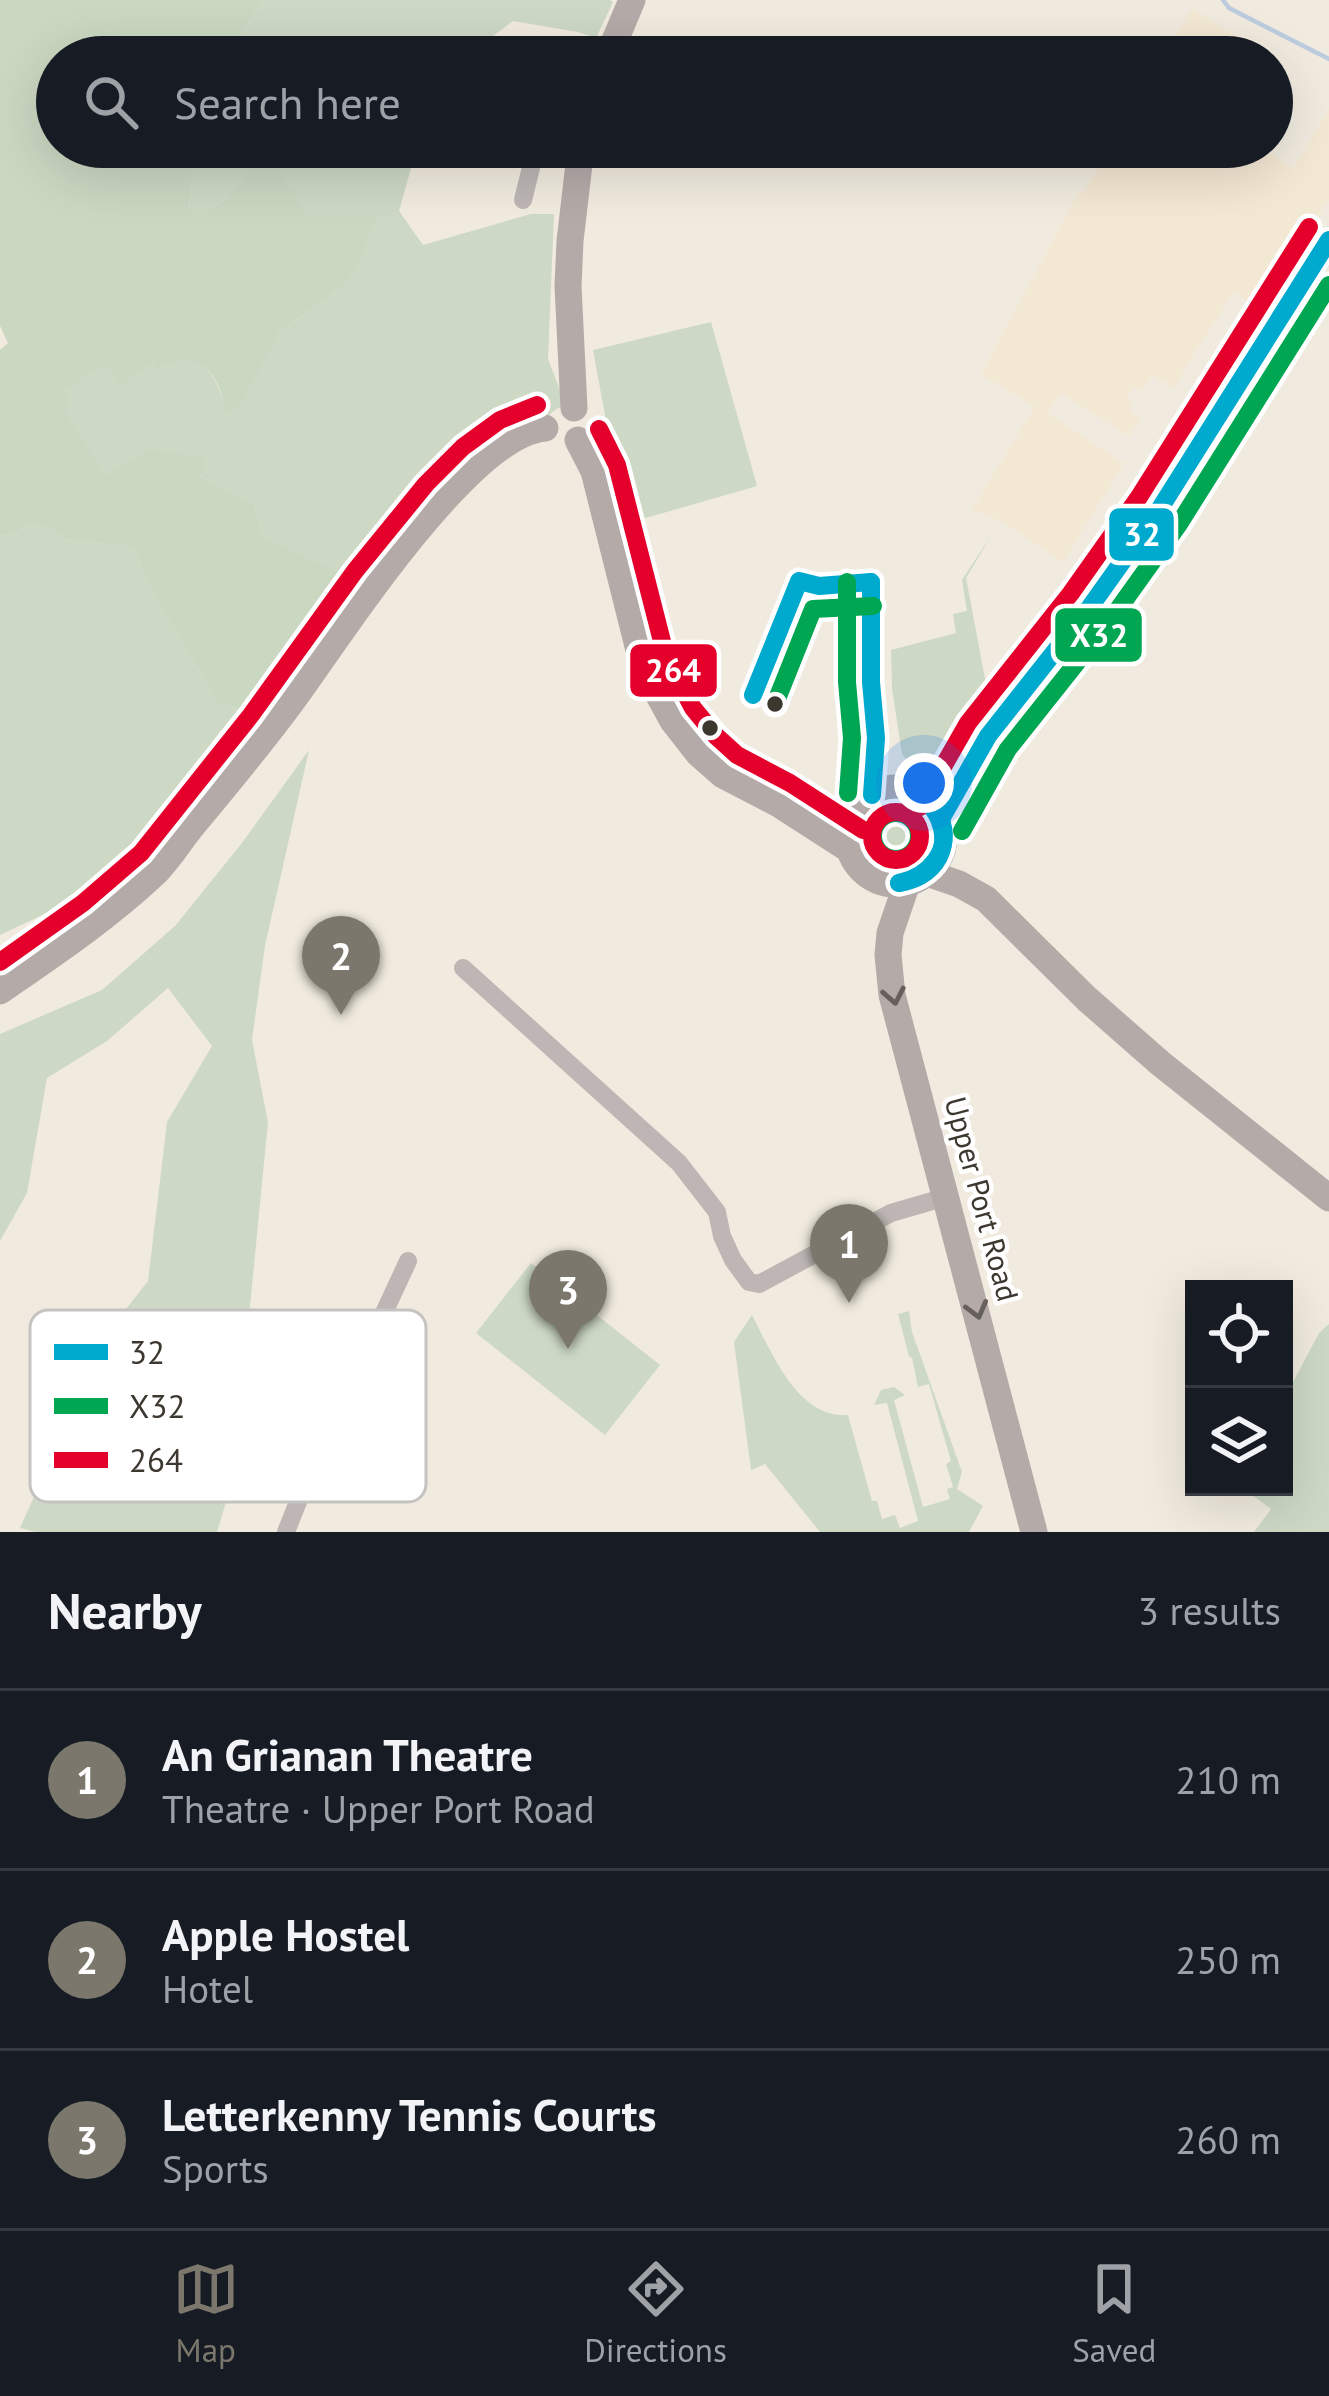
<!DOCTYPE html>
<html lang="en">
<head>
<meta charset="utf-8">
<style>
	body { margin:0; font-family:"PT Sans",sans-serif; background:#20242c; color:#f1f3f6 }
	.controls { position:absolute; right:36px; bottom:36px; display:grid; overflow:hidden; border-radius:0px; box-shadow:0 12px 48px #0002 }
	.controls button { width:108px; height:108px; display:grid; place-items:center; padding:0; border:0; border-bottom:3px solid #363941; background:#171b24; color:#f1f3f6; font:60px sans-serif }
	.you { position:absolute; left:924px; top:783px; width:42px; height:42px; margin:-30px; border:9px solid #fff; border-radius:50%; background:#1a73e8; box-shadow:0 0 0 18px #1a73e833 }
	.badge { display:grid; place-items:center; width:78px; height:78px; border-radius:50%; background:#7b776d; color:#fff; font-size:39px; font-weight:700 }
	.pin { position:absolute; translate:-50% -99px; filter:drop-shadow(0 3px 6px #0008) }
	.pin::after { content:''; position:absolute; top:63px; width:42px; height:36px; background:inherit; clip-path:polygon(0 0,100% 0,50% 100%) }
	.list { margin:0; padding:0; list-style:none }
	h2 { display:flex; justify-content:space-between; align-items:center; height:156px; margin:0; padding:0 48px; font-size:51px }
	h2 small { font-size:39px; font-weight:400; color:#9ea1a6 }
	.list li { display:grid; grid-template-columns:78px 1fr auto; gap:36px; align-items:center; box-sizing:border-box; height:180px; padding:0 48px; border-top:3px solid #363941 }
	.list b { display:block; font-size:45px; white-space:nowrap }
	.list p { margin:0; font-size:39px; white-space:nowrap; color:#9ea1a6 }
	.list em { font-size:39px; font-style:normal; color:#9ea1a6 }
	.icon { flex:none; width:66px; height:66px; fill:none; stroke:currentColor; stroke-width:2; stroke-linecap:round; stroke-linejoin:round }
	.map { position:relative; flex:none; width:1329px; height:1532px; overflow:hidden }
	.search { position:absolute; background:#171b24; box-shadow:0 12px 48px #0002; left:36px; right:36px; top:36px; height:132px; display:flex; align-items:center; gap:30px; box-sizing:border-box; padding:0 42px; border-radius:66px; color:#9ea1a6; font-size:45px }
	.sheet { height:696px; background:#171b24 }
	nav { display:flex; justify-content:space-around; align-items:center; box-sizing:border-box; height:168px; border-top:3px solid #363941; background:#171b24; font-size:33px; color:#9ea1a6 }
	nav a { display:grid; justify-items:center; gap:6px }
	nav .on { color:#7b776d }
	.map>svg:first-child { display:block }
	.built { fill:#f3e8d3 }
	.green { fill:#cdd8c5 }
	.forest { fill:#cad7c1 }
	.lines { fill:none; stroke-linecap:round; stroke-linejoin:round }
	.stream { stroke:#bdcbde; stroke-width:4.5 }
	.street { stroke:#bdb6b4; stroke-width:18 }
	.secondary { stroke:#b4aba9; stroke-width:27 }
	.bus-1-casing { stroke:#fff; stroke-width:27 }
	.bus-2-casing { stroke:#fff; stroke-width:27 }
	.bus-3-casing { stroke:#fff; stroke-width:27 }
	.bus-1 { stroke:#00a9ce; stroke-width:18 }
	.bus-2 { stroke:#00a651; stroke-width:18 }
	.bus-3 { stroke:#e4002b; stroke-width:18 }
	.oneway { stroke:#66605a }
	.bus-dot { fill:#3c3830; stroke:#fff; stroke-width:4.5 }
	.labels { text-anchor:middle; stroke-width:9; stroke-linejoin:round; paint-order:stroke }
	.street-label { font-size:30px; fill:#3c3830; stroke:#fff }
	.key { fill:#fff; stroke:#c4c3c1; stroke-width:3 }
	.key-label { font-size:33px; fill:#3c3830 }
	.line-badge { stroke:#fff; stroke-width:4.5 }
	.badge-label { font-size:33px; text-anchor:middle; font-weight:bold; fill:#fff }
</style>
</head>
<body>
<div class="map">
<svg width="1329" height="1532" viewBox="0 0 1329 1532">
	<rect width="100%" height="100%" fill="#f1ebdf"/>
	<g class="built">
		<polygon points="1192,9 1254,47 1257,54 1255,57 1163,57"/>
		<polygon points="1329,109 1329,200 1259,308 1233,292 1173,388 1152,375 1142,391 1134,387 1126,400 1133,404 1129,411 1141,419 1129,436 1061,393 1047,413 1124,463 1063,562 1003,522 972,509 1035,407 981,374 1079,192 1083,194 1110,147 1261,147 1293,169"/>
	</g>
	<g class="green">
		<polygon points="263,0 610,0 613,2 596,38 578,32 513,21 493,36 489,57 226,57"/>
		<path d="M201 147H417L399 211 423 245 531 214H554L548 359 566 406C550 408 547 422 533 429L368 593 263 538 253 503 200 476 205 458 105 477 63 411 71 401 66 390 105 362 153 361 158 369C208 344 213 376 229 414L279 332 345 285 364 253 376 216 311 222 266 153 223 201 205 213 189 210 191 183Z"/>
		<polygon points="711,322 757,486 625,524 593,350"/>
		<polygon points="33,523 52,529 67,539 133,547 160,607 209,686 216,703 241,710 203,773 175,806 89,884 57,908 0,935 0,536 17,532"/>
		<path d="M991 536 966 578 986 684C985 695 983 704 978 714 967 735 924 787 902 754L892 689 891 650 956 633 953 614 967 611 962 580Z"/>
		<polygon points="309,750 265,946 252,1040 268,1122 243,1377 230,1433 233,1479 217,1532 36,1532 20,1528 107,1333 148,1281 167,1122 212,1046 168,988 107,1041 47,1078 27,1193 0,1241 0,1034 102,990 175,926 242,843"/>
		<circle cx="897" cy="836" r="35"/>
		<polygon points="531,1263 660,1365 605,1435 476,1333"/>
		<path d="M909 1311 912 1332 962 1472 957 1489 983 1506 969 1532H820L765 1464 751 1470 734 1342 752 1315C772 1353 798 1419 848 1415L872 1501H877L882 1519 895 1515 900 1528 918 1521 887 1403 874 1405 881 1390 894 1387 905 1395 894 1400 923 1507 950 1499 947 1489 953 1487 946 1464 951 1461 929 1384 918 1387 912 1358 909 1356 898 1314Z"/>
		<polygon points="1329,1324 1329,1532 1254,1532 1271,1509 1241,1487 1284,1487 1284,1399 1319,1333"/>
	</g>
	<path class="forest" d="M0 0H263L226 57H57V147H201L191 183 189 209 205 213 223 201 266 152 311 221 320 215H377L364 253 345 285 279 332 239 406 228 415C216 374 206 346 158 369L152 361 120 386 105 363 66 390 71 401 64 411 105 476 150 450 206 458 200 476 253 503 263 538 332 570 368 593 268 733 241 710 216 703 209 686 160 607 133 547 67 539 52 529 33 523 17 532 0 536V350L8 343 0 326Z"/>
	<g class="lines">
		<polyline class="stream" points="1223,0 1229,8 1329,59"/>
		<g class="street">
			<polyline points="558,57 562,45"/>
			<polyline points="523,200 536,147"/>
			<polyline points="463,968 679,1163 717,1212 722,1236 733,1260 749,1282 759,1284 891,1213 946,1197"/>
			<polyline points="286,1532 307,1479 408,1261"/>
		</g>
		<g class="secondary">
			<polyline points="608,57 632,0"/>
			<polyline points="574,408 568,286 570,241 581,147"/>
			<polyline points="578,440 594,471 643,666 673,721 698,753 723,775 777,803 850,850"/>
			<circle cx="896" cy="836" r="48"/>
			<polyline points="913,791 984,738"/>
			<polyline points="941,819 988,736 1090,607 1159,510 1329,240"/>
			<polyline points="927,873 959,884 986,899 1087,999 1160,1063 1329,1198"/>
			<polyline points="907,883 890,933 888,955 892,995 1034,1532"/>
			<path d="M0 991C52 955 106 919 153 875 168 861 179 842 193 825 228 783 263 741 295 697 341 634 468 435 545 428"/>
		</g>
		<defs>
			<g id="bus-1">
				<polyline points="871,582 871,682 876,738 872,795"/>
				<polyline points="753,695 799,581 819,586 871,582"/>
				<polyline points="941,819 988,736 1090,607 1159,510 1329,240"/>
				<path d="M899 883C928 877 954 850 940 818 938 812 932 807 928 802"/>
				<path d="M899 883C943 876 957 835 928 802"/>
			</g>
			<g id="bus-2">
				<polyline points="847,582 847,682 852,738 848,793"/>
				<polyline points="775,704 813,609 873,606"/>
				<circle cx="896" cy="836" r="23"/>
				<polyline points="962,831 1008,749 1109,622 1179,524 1329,285"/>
			</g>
			<g id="bus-3">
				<polyline points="599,429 617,465 666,657 693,708 716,736 737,755 790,783 863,830"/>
				<polyline points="920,807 968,723 1071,593 1139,497 1309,227"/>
				<circle cx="896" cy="836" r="24"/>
				<polyline points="0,962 83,903 141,853 251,715 355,571 426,484 463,447 500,420 537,405"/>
			</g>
		</defs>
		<use href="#bus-1" class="bus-1-casing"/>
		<use href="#bus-2" class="bus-2-casing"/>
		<use href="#bus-3" class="bus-3-casing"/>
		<use href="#bus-1" class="bus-1"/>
		<use href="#bus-2" class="bus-2"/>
		<use href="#bus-3" class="bus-3"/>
	</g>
	<defs><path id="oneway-chevron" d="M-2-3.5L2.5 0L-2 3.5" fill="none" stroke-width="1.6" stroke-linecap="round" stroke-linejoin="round" transform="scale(3)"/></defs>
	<g class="oneway">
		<use href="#oneway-chevron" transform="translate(894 996) rotate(79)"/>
		<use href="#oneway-chevron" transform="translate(977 1310) rotate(75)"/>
	</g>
	<g class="bus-dot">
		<circle cx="775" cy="704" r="10"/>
		<circle cx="710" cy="728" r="10"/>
	</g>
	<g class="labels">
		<g class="street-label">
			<text transform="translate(981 1199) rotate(75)" y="10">Upper Port Road</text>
		</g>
	</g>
	<rect x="30" y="1310" width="396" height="192" rx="18" class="key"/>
	<rect x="54" y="1344" width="54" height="16" fill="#00a9ce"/>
	<rect x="54" y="1398" width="54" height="16" fill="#00a651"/>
	<rect x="54" y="1452" width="54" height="16" fill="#e4002b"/>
	<g class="key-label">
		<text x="129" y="1364">32</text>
		<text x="129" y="1418">X32</text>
		<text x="129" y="1472">264</text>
	</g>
	<g class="line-badge">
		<rect x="1107" y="506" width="69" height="57" rx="12" fill="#00a9ce"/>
		<rect x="1053" y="606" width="91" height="58" rx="12" fill="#00a651"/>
		<rect x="628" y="642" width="91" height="57" rx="12" fill="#e4002b"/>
	</g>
	<g class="badge-label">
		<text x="1142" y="546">32</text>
		<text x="1099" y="647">X32</text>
		<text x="673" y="682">264</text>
	</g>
</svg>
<div class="controls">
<button><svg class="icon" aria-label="locate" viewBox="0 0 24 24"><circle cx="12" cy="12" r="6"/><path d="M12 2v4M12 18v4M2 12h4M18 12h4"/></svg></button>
<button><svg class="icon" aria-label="layers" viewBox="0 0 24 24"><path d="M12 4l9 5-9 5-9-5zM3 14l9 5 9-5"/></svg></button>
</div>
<div class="you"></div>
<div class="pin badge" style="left:849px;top:1303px">1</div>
<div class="pin badge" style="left:341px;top:1015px">2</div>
<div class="pin badge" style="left:568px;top:1349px">3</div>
<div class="search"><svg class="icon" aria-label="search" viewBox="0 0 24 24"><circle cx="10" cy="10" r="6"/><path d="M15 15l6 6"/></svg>Search here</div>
</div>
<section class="sheet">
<h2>Nearby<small>3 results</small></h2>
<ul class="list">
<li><span class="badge">1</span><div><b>An Grianan Theatre</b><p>Theatre · Upper Port Road</p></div><em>210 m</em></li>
<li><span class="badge">2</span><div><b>Apple Hostel</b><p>Hotel</p></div><em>250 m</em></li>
<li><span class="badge">3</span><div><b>Letterkenny Tennis Courts</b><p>Sports</p></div><em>260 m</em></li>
</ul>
</section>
<nav>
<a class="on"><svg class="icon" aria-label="map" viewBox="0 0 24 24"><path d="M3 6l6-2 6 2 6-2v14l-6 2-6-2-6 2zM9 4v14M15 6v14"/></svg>Map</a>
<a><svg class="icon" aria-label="directions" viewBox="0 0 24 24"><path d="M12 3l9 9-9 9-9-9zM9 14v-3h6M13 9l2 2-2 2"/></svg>Directions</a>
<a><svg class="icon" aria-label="saved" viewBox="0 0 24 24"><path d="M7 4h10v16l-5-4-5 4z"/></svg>Saved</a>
</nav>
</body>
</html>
